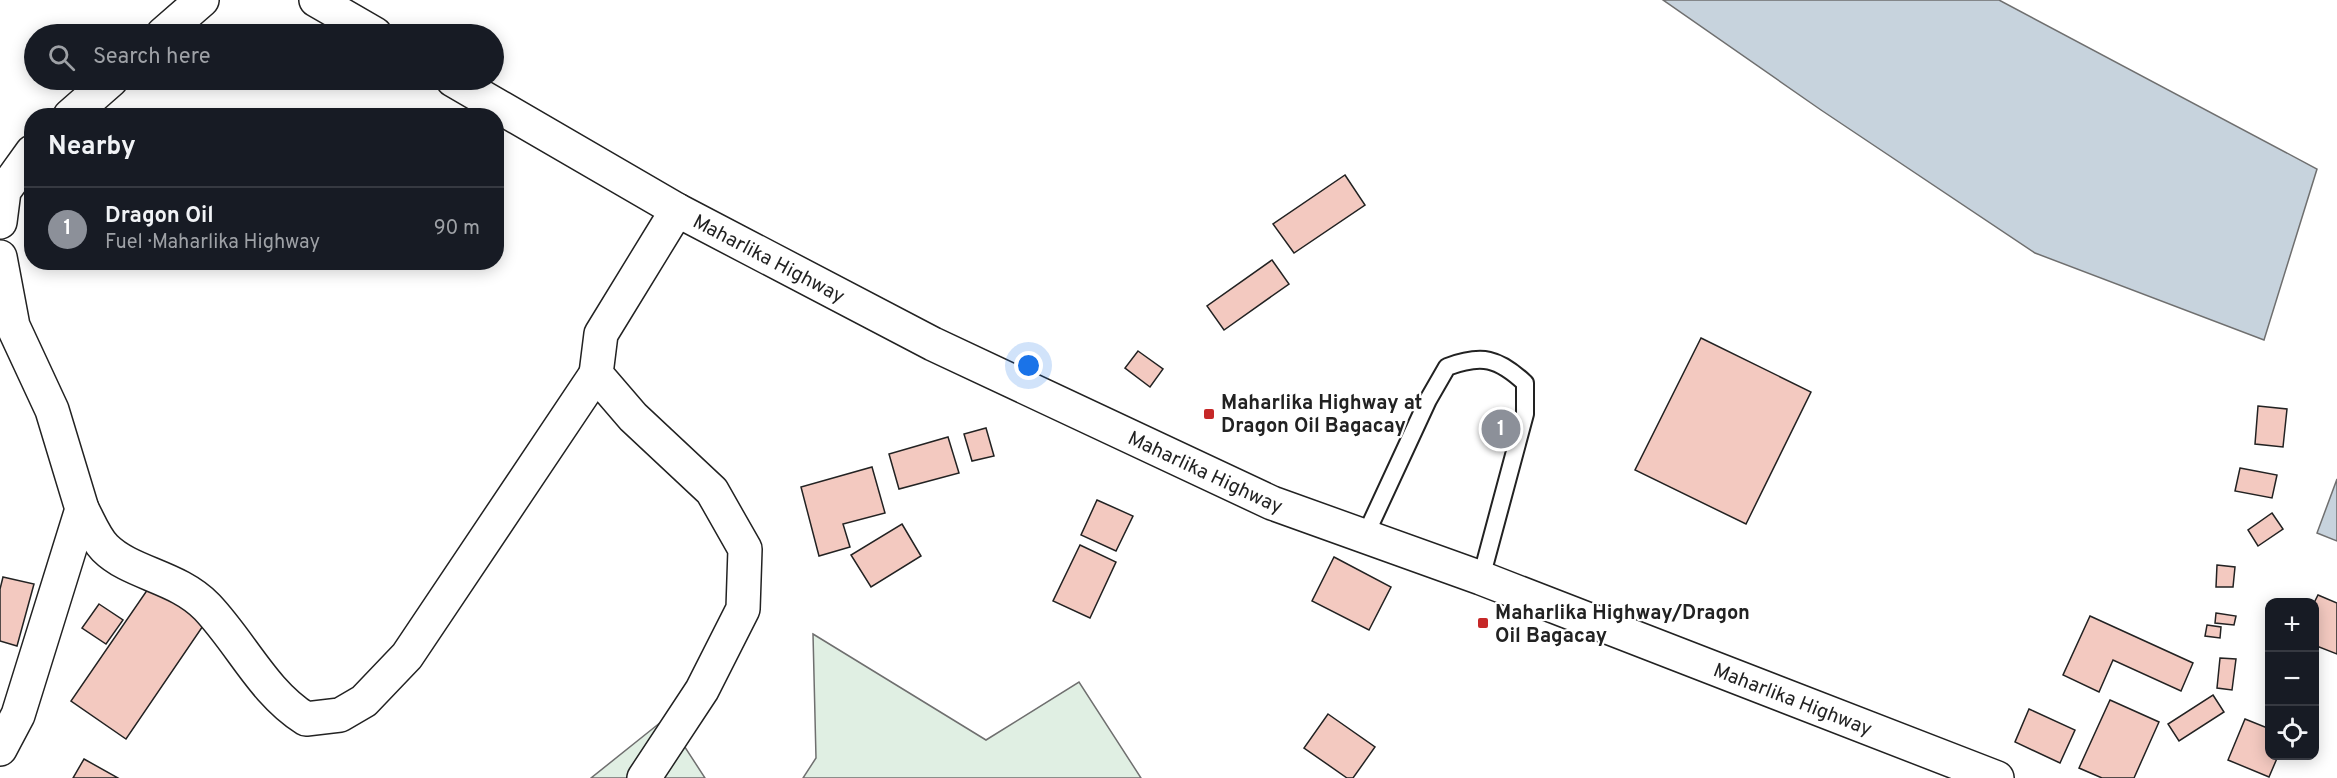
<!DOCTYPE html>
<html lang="en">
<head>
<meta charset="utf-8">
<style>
	body { margin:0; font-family:Overpass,sans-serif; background:#20242c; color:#f1f3f6 }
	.controls { position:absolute; right:18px; bottom:18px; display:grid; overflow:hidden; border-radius:12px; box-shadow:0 3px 15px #0003 }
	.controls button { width:54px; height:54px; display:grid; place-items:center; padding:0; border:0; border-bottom:2px solid #363941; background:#171b24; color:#f1f3f6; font:30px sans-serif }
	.you { position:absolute; left:1029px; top:366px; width:21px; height:21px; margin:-15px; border:4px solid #fff; border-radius:50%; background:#1a73e8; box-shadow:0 0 0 9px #1a73e833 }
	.badge { display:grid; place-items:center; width:39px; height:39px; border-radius:50%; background:#8c9099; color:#fff; font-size:20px; font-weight:700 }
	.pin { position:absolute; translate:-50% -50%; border:3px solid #fff; box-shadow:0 2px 6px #0006 }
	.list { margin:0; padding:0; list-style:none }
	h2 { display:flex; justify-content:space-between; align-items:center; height:78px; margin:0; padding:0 24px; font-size:26px }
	h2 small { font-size:20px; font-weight:400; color:#9ea1a6 }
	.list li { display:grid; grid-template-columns:39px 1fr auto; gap:18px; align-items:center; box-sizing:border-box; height:84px; padding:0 24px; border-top:2px solid #363941 }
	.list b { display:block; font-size:22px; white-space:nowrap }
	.list p { margin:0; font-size:20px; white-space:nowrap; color:#9ea1a6 }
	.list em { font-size:20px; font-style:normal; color:#9ea1a6 }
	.icon { flex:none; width:33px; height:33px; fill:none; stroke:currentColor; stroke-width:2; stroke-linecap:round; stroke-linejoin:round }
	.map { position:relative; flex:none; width:2337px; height:778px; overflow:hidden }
	.search { position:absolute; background:#171b24; box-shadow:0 3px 15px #0003; left:24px; top:24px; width:480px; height:66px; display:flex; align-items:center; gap:15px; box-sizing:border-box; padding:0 21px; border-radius:33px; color:#9ea1a6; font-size:22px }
	.panel { position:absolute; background:#171b24; box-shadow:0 3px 15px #0003; left:24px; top:108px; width:480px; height:162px; border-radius:24px }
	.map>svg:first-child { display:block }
	.green { fill:#e0efe3; stroke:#6f6f6f; stroke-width:1.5 }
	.water { fill:#c7d3dd; stroke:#6f6f6f; stroke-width:1.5 }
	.building { fill:#f3c9c0; stroke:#222; stroke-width:1.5 }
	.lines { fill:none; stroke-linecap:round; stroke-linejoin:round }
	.lane-casing { stroke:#222; stroke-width:20 }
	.street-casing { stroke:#222; stroke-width:36 }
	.highway-casing { stroke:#222; stroke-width:36 }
	.lane { stroke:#fff; stroke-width:16 }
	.street { stroke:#fff; stroke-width:33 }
	.highway { stroke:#fff; stroke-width:33 }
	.poi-dot { fill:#c62828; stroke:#fff; stroke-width:2 }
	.labels { text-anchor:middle; stroke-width:4.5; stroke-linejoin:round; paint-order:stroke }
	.street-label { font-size:20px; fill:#222; stroke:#fff }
	.poi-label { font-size:20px; font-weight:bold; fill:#222; stroke:#fff; text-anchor:start }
</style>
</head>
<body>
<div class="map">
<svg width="2337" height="778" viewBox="0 0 2337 778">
	<rect width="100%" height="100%" fill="#fff"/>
	<g class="green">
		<polygon points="813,634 986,740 1079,682 1141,778 803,778 816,758"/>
		<polygon points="666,718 705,778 591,778"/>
	</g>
	<g class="water">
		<polygon points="1663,0 1999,0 2317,169 2264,340 2035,253 1821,110"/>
		<polygon points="2337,479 2337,541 2317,533"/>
	</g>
	<g class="building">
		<polygon points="1345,175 1365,205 1294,253 1273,224"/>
		<polygon points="1272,260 1289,284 1224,330 1207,306"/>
		<polygon points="1701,338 1811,392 1746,524 1635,470"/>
		<polygon points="1138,351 1163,369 1150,387 1125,368"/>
		<polygon points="2258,406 2287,409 2283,447 2255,444"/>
		<polygon points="986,428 994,456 972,461 964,434"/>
		<polygon points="948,437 959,473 899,489 889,454"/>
		<polygon points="872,467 885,513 843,524 850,547 819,556 801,487"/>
		<polygon points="2240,468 2277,475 2272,498 2235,491"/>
		<polygon points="1097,500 1133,516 1116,551 1081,535"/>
		<polygon points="2272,513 2283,529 2258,546 2248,530"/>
		<polygon points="902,524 921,556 871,587 851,555"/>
		<polygon points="1080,545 1116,562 1090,618 1053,601"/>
		<polygon points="1334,557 1391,587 1369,630 1312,601"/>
		<polygon points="2217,565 2235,567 2233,587 2216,587"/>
		<polygon points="3,577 34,584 17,646 0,641 0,589"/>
		<polygon points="150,586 205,623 126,739 71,701"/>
		<polygon points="2318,595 2337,603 2337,654 2314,645 2314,603"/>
		<polygon points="99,604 123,620 106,644 82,628"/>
		<polygon points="2216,613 2236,616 2234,625 2215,623"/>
		<polygon points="2090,616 2193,663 2181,691 2113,660 2099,692 2063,675"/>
		<polygon points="2207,625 2221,627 2220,638 2205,636"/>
		<polygon points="2220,658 2236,659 2232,690 2217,688"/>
		<polygon points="2213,695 2224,712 2179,741 2168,724"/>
		<polygon points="2110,700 2159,722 2134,778 2102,778 2079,768"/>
		<polygon points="2029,709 2075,730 2060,763 2015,742"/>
		<polygon points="1328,714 1375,747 1353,778 1347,778 1304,748"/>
		<polygon points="2245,719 2270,729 2270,756 2278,756 2269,777 2228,760"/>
		<polygon points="84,759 118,778 73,778"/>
	</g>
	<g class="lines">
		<defs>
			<path id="lane" d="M1365 536 1428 400 1447 367C1482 354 1498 358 1525 383V414L1481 578"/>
			<g id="street">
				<polyline points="163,34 202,0"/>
				<polyline points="70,116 111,80"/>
				<polyline points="0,222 4,191 32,152"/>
				<polyline points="0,257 13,326 52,410 82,509 18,715 0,749"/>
				<path d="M82 509C89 522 95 538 105 548 131 574 177 576 207 607 242 644 263 692 306 719L340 715 364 701 407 656 596 374"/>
				<polyline points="644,778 702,690 743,609 745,549 712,491 633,417 596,374 601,334 677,210"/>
			</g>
			<g id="highway">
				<polyline points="316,0 375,34"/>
				<path id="s1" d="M453 80 677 210 933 344 1272 503 1481 578 1997 778"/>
			</g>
		</defs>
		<use href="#lane" class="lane-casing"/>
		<use href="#street" class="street-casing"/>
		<use href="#highway" class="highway-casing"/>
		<use href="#lane" class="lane"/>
		<use href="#street" class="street"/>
		<use href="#highway" class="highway"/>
	</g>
	<g class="poi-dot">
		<rect x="1203" y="408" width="12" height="12" rx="3"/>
		<rect x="1477" y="617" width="12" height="12" rx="3"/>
	</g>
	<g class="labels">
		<g class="street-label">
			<text dy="7" stroke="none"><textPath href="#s1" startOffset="363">Maharlika Highway</textPath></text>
			<text dy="7" stroke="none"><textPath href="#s1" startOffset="849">Maharlika Highway</textPath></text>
			<text dy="7" stroke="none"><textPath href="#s1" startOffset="1479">Maharlika Highway</textPath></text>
		</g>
		<g class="poi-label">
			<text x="1221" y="409">Maharlika Highway at<tspan x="1221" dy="23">Dragon Oil Bagacay</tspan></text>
			<text x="1495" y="619">Maharlika Highway/Dragon<tspan x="1495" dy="23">Oil Bagacay</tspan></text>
		</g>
	</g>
</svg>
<div class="controls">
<button>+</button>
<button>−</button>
<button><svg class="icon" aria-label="locate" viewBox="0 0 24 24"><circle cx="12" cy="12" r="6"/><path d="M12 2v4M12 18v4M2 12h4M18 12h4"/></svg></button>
</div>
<div class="you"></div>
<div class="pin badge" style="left:1501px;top:429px">1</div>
<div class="search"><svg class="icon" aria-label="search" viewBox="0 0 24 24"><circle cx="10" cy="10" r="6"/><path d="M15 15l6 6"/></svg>Search here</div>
<section class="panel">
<h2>Nearby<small></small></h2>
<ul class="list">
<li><span class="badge">1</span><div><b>Dragon Oil</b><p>Fuel · Maharlika Highway</p></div><em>90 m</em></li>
</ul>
</section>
</div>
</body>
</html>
